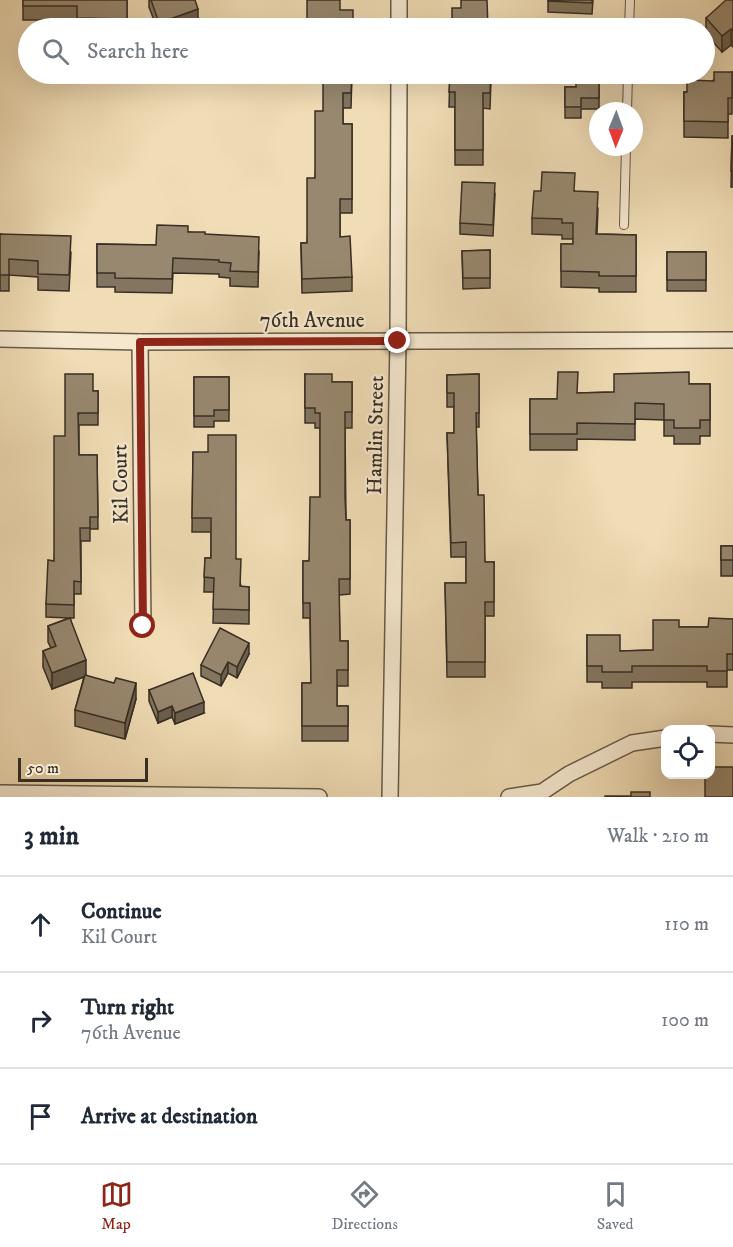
<!DOCTYPE html>
<html lang="en">
<head>
<meta charset="utf-8">
<style>
	body { margin:0; font-family:"IM FELL DW Pica",serif; background:#f2f2f3; color:#1f2937 }
	.controls { position:absolute; right:18px; bottom:18px; display:grid; overflow:hidden; border-radius:12px; box-shadow:0 6px 24px #0002 }
	.controls button { width:54px; height:54px; display:grid; place-items:center; padding:0; border:0; border-bottom:2px solid #e0e1e3; background:#fff; color:#1f2937; font:30px sans-serif }
	.compass { position:absolute; left:589px; top:102px; width:54px; height:54px; border-radius:50%; background:#fff; box-shadow:0 6px 24px #0002; rotate:181deg }
	.scale { position:absolute; left:18px; bottom:15px; width:130px; box-sizing:border-box; padding-left:6px; border:3px solid #382e24; border-top:0; font-size:16px; line-height:21px; white-space:nowrap; color:#382e24; -webkit-text-stroke:4px #f5e8cf; paint-order:stroke }
	.stop { position:absolute; width:18px; height:18px; margin:-14px; border:4px solid #8f2418; border-radius:50%; background:#fff }
	.stop.end { background:#8f2418; border-color:#fff; box-shadow:0 2px 6px #0008 }
	.list { margin:0; padding:0; list-style:none }
	h2 { display:flex; justify-content:space-between; align-items:center; height:78px; margin:0; padding:0 24px; font-size:26px }
	h2 small { font-size:20px; font-weight:400; color:#747a83 }
	.list li { display:grid; grid-template-columns:39px 1fr auto; gap:18px; align-items:center; box-sizing:border-box; height:96px; padding:0 24px; border-top:2px solid #e0e1e3 }
	.list b { display:block; font-size:22px; white-space:nowrap }
	.list p { margin:0; font-size:20px; white-space:nowrap; color:#747a83 }
	.list em { font-size:20px; font-style:normal; color:#747a83 }
	.icon { flex:none; width:33px; height:33px; fill:none; stroke:currentColor; stroke-width:2; stroke-linecap:round; stroke-linejoin:round }
	.map { position:relative; flex:none; width:733px; height:797px; overflow:hidden }
	.search { position:absolute; background:#fff; box-shadow:0 6px 24px #0002; left:18px; right:18px; top:18px; height:66px; display:flex; align-items:center; gap:15px; box-sizing:border-box; padding:0 21px; border-radius:33px; color:#747a83; font-size:22px }
	.sheet { height:366px; background:#fff }
	nav { display:flex; justify-content:space-around; align-items:center; box-sizing:border-box; height:84px; border-top:2px solid #e0e1e3; background:#fff; font-size:16px; color:#747a83 }
	nav a { display:grid; justify-items:center; gap:3px }
	nav .on { color:#8f2418 }
	.map>svg:first-child { display:block }
	.lines { fill:none; stroke-linecap:round; stroke-linejoin:round }
	.lane-casing { stroke:#665a48; stroke-width:10 }
	.street-casing { stroke:#665a48; stroke-width:18 }
	.lane { stroke:#f5e8cf; stroke-width:8 }
	.street { stroke:#f5e8cf; stroke-width:15 }
	.wall { fill:#83755f; stroke:#382e24; stroke-width:1.5 }
	.shaded-wall { fill:#6a5f4e; stroke:#382e24; stroke-width:1.5 }
	.building { fill:#98886f; stroke:#382e24; stroke-width:1.5 }
	.route { stroke:#8f2418; stroke-width:8 }
	.labels { text-anchor:middle; stroke-width:4.5; stroke-linejoin:round; paint-order:stroke }
	.street-label { font-size:21px; fill:#382e24; stroke:#f5e8cf }
</style>
</head>
<body>
<div class="map">
<svg width="733" height="797" viewBox="0 0 733 797">
	<rect width="100%" height="100%" fill="#f0dcb5"/>
	<filter id="stains"><feTurbulence type="fractalNoise" baseFrequency=".00333" numOctaves="4"/><feColorMatrix values="0 0 0 0 .2 0 0 0 0 .09 0 0 0 0 .02 0 0 0 .5 -.17"/></filter>
	<radialGradient id="worn" r=".72"><stop offset=".6" stop-color="#630" stop-opacity="0"/><stop offset="1" stop-color="#630" stop-opacity=".3"/></radialGradient>
	<g class="lines">
		<defs>
			<g id="lane">
				<polyline points="629,28 630,0"/>
				<polyline points="627,111 628,74"/>
				<polyline points="624,225 626,147"/>
			</g>
			<g id="street">
				<polyline points="399,28 399,0"/>
				<polyline points="0,339 140,342 733,340"/>
				<polyline points="140,342 143,626"/>
				<polyline points="710,734 733,735"/>
				<polyline points="0,793 319,797"/>
				<polyline points="390,797 398,341 399,74"/>
				<polyline points="509,797 542,792 569,774 632,743 666,738"/>
			</g>
		</defs>
		<use href="#lane" class="lane-casing"/>
		<use href="#street" class="street-casing"/>
		<use href="#lane" class="lane"/>
		<use href="#street" class="street"/>
	</g>
	<g class="wall">
		<polygon points="23,0 127,0 127,28 77,28 77,20 23,20"/>
		<polygon points="149,0 195,0 198,20 174,28 157,28 149,7"/>
		<polygon points="548,0 593,0 592,14 548,12"/>
		<polygon points="733,0 733,47 731,45 722,52 706,34 706,18"/>
		<polygon points="732,72 732,114 728,114 728,138 684,137 684,92 687,92"/>
		<polygon points="352,74 351,108 343,108 343,124 352,124 352,213 340,213 340,237 352,277 352,291 302,293 301,243 307,243 323,111"/>
		<polygon points="450,74 502,74 502,79 491,79 490,109 483,108 483,165 455,165 455,107 449,107"/>
		<polygon points="599,74 599,109 581,109 581,118 565,118 565,87 576,87"/>
		<polygon points="732,136 733,136 733,187 731,187"/>
		<polygon points="575,191 598,208 597,234 636,235 636,292 599,292 599,288 561,287 561,244 573,244 573,239 562,239 562,235 532,234 532,218"/>
		<polygon points="495,194 493,236 460,234 460,223"/>
		<polygon points="188,232 205,234 259,251 258,287 230,286 230,278 219,277 219,274 173,273 172,293 115,292 115,287 97,287 97,244 156,245"/>
		<polygon points="0,234 71,252 69,291 38,290 38,277 9,275 9,291 0,291"/>
		<polygon points="490,250 490,288 463,289 462,251"/>
		<rect x="667" y="252" width="39" height="39"/>
		<polygon points="305,374 332,382 352,382 352,428 345,428 346,520 350,520 350,594 339,595 340,641 348,641 348,686 337,686 337,706 348,706 348,741 302,741 302,683 311,683 310,618 303,618 303,561 309,561 320,497 320,428 315,428 315,423 305,423"/>
		<polygon points="479,374 479,427 476,427 478,495 485,562 494,562 494,616 485,616 485,677 447,677 445,583 466,583 466,557 451,557 447,433 454,433 454,407 447,407 447,375"/>
		<polygon points="194,377 229,377 229,421 214,421 214,427 194,427"/>
		<polygon points="689,384 710,384 710,436 700,436 700,444 674,444 674,436 664,436 664,420 635,419 635,440 577,439 577,450 530,450 530,399 557,399 578,393 614,392"/>
		<polygon points="93,391 98,391 98,425 79,425 79,455 97,455 98,529 90,529 90,541 81,541 81,594 74,594 74,618 70,618 86,676 136,699 125,739 75,726 75,710 84,677 52,689 43,667 43,651 51,648 48,642 48,626 69,618 46,617 46,604 54,561 65,436"/>
		<polygon points="193,452 236,559 241,587 249,587 249,624 213,623 214,592 204,592 205,558 211,558 211,532 192,532"/>
		<rect x="721" y="546" width="12" height="30"/>
		<polygon points="733,619 733,670 727,670 727,687 707,687 707,682 632,682 632,688 602,688 602,682 587,682 587,635 620,651 653,650 679,627 708,627"/>
		<polygon points="249,654 237,678 228,673 221,686 201,676 201,665"/>
		<polygon points="149,690 204,713 175,724 172,717 158,723 149,701"/>
	</g>
	<g class="shaded-wall">
		<polygon points="198,9 198,20 174,28 159,28 159,23"/>
		<polygon points="731,29 731,45 722,52 722,36"/>
		<polygon points="249,643 249,654 237,678 237,667"/>
		<polygon points="86,660 86,676 52,689 52,673"/>
		<polygon points="228,662 228,673 221,686 221,675"/>
		<polygon points="136,683 136,699 125,739 125,723"/>
		<polygon points="204,702 204,713 175,724 175,713"/>
		<polygon points="172,706 172,717 158,723 158,712"/>
	</g>
	<g class="building">
		<polygon points="23,0 127,0 127,19 77,18 77,6 23,6"/>
		<polygon points="151,0 195,0 198,9 159,23"/>
		<polygon points="307,0 340,0 340,10 353,10 353,28 307,28"/>
		<polygon points="461,0 487,0 488,28 452,28 452,8 461,8"/>
		<polygon points="548,0 592,0 592,3 548,1"/>
		<polygon points="726,0 733,0 733,31 731,29 722,36 706,18"/>
		<polygon points="714,72 732,72 732,98 728,98 728,122 684,121 684,92 687,92 687,80 714,81"/>
		<polygon points="323,74 352,74 351,93 343,93 343,124 352,124 352,199 340,199 340,237 350,236 352,277 302,279 301,243 307,243 307,178 315,178 315,111 323,111"/>
		<polygon points="450,74 491,74 490,93 483,93 483,150 455,150 455,92 449,92"/>
		<polygon points="576,74 599,74 599,98 581,98 581,107 565,107 565,87 576,87"/>
		<polygon points="732,136 733,136 733,171 731,171"/>
		<polygon points="542,172 575,173 574,191 598,192 596,234 636,235 636,276 599,276 599,272 561,271 561,244 573,244 573,223 562,223 562,219 532,218 534,191 541,191"/>
		<polygon points="462,182 495,183 493,225 460,223"/>
		<polygon points="157,225 188,226 188,232 205,232 205,234 259,237 258,272 230,271 231,263 219,262 219,260 173,258 172,279 115,278 115,273 97,273 97,244 156,245"/>
		<polygon points="0,234 71,236 69,275 38,274 38,261 9,259 9,275 0,275"/>
		<polygon points="490,250 490,278 463,278 462,251"/>
		<rect x="667" y="252" width="39" height="28"/>
		<polygon points="558,372 578,372 577,393 614,392 614,374 689,372 689,384 710,384 710,420 700,420 700,428 674,428 674,420 664,420 664,404 635,403 635,424 577,423 577,434 530,434 530,399 557,399"/>
		<polygon points="65,374 93,374 93,391 98,391 98,413 78,413 79,455 97,455 98,517 90,517 90,528 80,528 81,582 74,581 74,605 46,604 48,560 54,561 54,436 65,436"/>
		<polygon points="305,374 332,374 332,382 352,382 352,412 345,412 345,497 346,520 350,520 350,579 339,579 340,641 348,641 348,670 337,670 337,706 348,706 348,726 302,726 302,683 311,683 310,603 303,603 303,561 309,561 310,497 320,497 320,413 315,413 315,408 305,408"/>
		<polygon points="479,374 479,413 476,413 478,495 484,495 485,562 494,562 494,602 485,602 485,662 447,662 445,583 466,583 466,542 451,543 447,433 454,433 454,393 447,393 447,375"/>
		<polygon points="194,377 229,377 229,410 214,410 214,416 194,416"/>
		<polygon points="208,435 236,435 236,559 241,559 240,586 249,587 249,610 213,609 214,578 204,577 205,558 211,558 211,518 192,518 193,452 208,452"/>
		<rect x="721" y="546" width="12" height="14"/>
		<polygon points="70,618 86,660 52,673 43,651 56,646 48,626"/>
		<polygon points="709,618 733,619 733,654 727,654 727,671 707,671 707,666 632,666 632,672 602,672 602,666 587,666 587,635 620,635 620,651 653,650 653,620 679,620 679,627 708,627"/>
		<polygon points="220,628 249,643 237,667 228,662 221,675 201,665"/>
		<polygon points="193,673 204,702 175,713 172,706 158,712 149,690"/>
		<polygon points="85,675 114,683 116,678 136,683 125,723 75,710"/>
		<polygon points="711,767 733,767 733,797 705,797 705,774 711,774"/>
		<polygon points="631,792 650,792 650,797 605,797 605,796 631,796"/>
	</g>
	<g class="lines">
		<polyline class="route" points="143,626 140,342 398,341"/>
	</g>
	<g class="labels">
		<g class="street-label">
			<text x="312" y="327">76th Avenue</text>
			<text transform="translate(375 435) rotate(-89)" y="7">Hamlin Street</text>
			<text transform="translate(120 484) rotate(-91)" y="7">Kil Court</text>
		</g>
	</g>
	<rect width="100%" height="100%" filter="url(#stains)"/>
	<rect width="100%" height="100%" fill="url(#worn)"/>
</svg>
<div class="controls">
<button><svg class="icon" aria-label="locate" viewBox="0 0 24 24"><circle cx="12" cy="12" r="6"/><path d="M12 2v4M12 18v4M2 12h4M18 12h4"/></svg></button>
</div>
<svg class="compass" viewBox="-18 -18 36 36"><path d="M0-13l5 13h-10z" fill="#e53935"/><path d="M0 13l5-13h-10z" fill="#747a83"/></svg>
<div class="scale">50 m</div>
<div class="stop" style="left:143px;top:626px"></div>
<div class="stop end" style="left:398px;top:341px"></div>
<div class="search"><svg class="icon" aria-label="search" viewBox="0 0 24 24"><circle cx="10" cy="10" r="6"/><path d="M15 15l6 6"/></svg>Search here</div>
</div>
<section class="sheet">
<h2>3 min<small>Walk · 210 m</small></h2>
<ul class="list">
<li><svg class="icon" aria-label="ahead" viewBox="0 0 24 24"><path d="M12 20V5M6 11l6-6 6 6"/></svg><div><b>Continue</b><p>Kil Court</p></div><em>110 m</em></li>
<li><svg class="icon" aria-label="right" viewBox="0 0 24 24"><path d="M7 20v-9h11M14 6l5 5-5 5"/></svg><div><b>Turn right</b><p>76th Avenue</p></div><em>100 m</em></li>
<li><svg class="icon" aria-label="arrive" viewBox="0 0 24 24"><path d="M6 21V4h12l-3 4 3 4H6"/></svg><div><b>Arrive at destination</b></div></li>
</ul>
</section>
<nav>
<a class="on"><svg class="icon" aria-label="map" viewBox="0 0 24 24"><path d="M3 6l6-2 6 2 6-2v14l-6 2-6-2-6 2zM9 4v14M15 6v14"/></svg>Map</a>
<a><svg class="icon" aria-label="directions" viewBox="0 0 24 24"><path d="M12 3l9 9-9 9-9-9zM9 14v-3h6M13 9l2 2-2 2"/></svg>Directions</a>
<a><svg class="icon" aria-label="saved" viewBox="0 0 24 24"><path d="M7 4h10v16l-5-4-5 4z"/></svg>Saved</a>
</nav>
</body>
</html>
